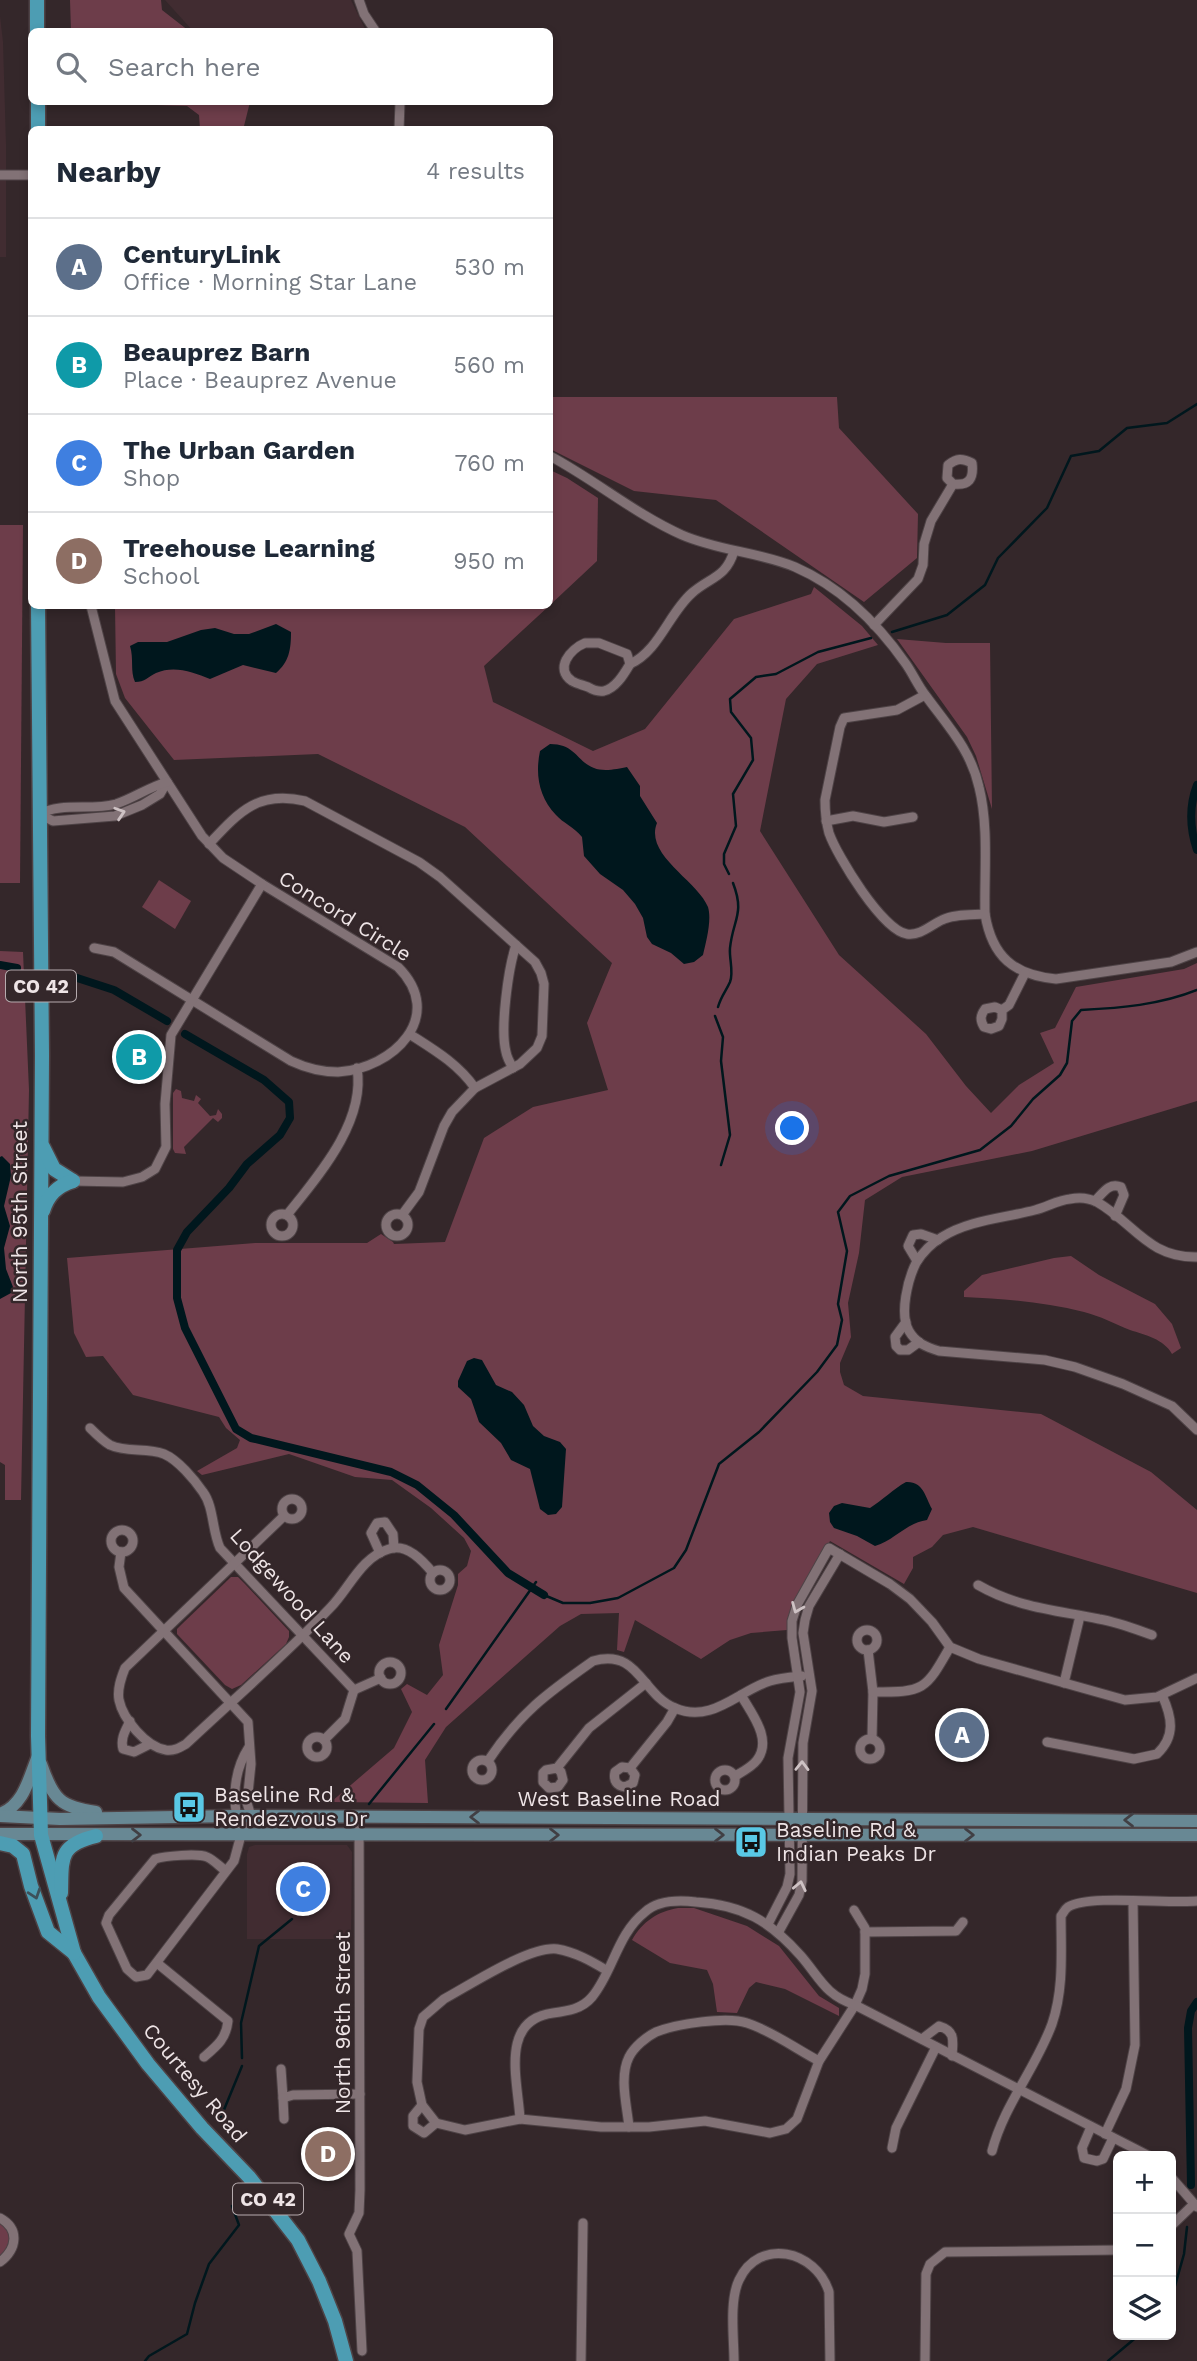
<!DOCTYPE html>
<html lang="en">
<head>
<meta charset="utf-8">
<style>
	body { margin:0; font-family:"Work Sans",sans-serif; background:#f6f6f7; color:#1f2937 }
	.controls { position:absolute; right:21px; bottom:21px; display:grid; overflow:hidden; border-radius:10px; box-shadow:0 4px 10px #0003 }
	.controls button { width:63px; height:63px; display:grid; place-items:center; padding:0; border:0; border-bottom:2px solid #e0e1e3; background:#fff; color:#1f2937; font:35px sans-serif }
	.you { position:absolute; left:793px; top:1129px; width:24px; height:24px; margin:-18px; border:5px solid #fff; border-radius:50%; background:#1a73e8; box-shadow:0 0 0 10px #1a73e833 }
	.badge { display:grid; place-items:center; width:46px; height:46px; border-radius:50%; background:#397185; color:#fff; font-size:23px; font-weight:700 }
	.pin { position:absolute; translate:-50% -50%; border:4px solid #fff; box-shadow:0 2px 7px #0006 }
	.list { margin:0; padding:0; list-style:none }
	h2 { display:flex; justify-content:space-between; align-items:center; height:91px; margin:0; padding:0 28px; font-size:30px }
	h2 small { font-size:23px; font-weight:400; color:#747a83 }
	.list li { display:grid; grid-template-columns:46px 1fr auto; gap:21px; align-items:center; box-sizing:border-box; height:98px; padding:0 28px; border-top:2px solid #e0e1e3 }
	.list b { display:block; font-size:26px; white-space:nowrap }
	.list p { margin:0; font-size:23px; white-space:nowrap; color:#747a83 }
	.list em { font-size:23px; font-style:normal; color:#747a83 }
	.icon { flex:none; width:38px; height:38px; fill:none; stroke:currentColor; stroke-width:2; stroke-linecap:round; stroke-linejoin:round }
	.map { position:relative; flex:none; width:1197px; height:2361px; overflow:hidden }
	.search { position:absolute; background:#fff; box-shadow:0 4px 10px #0003; left:28px; top:28px; width:525px; height:77px; display:flex; align-items:center; gap:18px; box-sizing:border-box; padding:0 24px; border-radius:10px; color:#747a83; font-size:26px }
	.panel { position:absolute; background:#fff; box-shadow:0 4px 10px #0003; left:28px; top:126px; width:525px; height:483px; border-radius:10px }
	.map>svg:first-child { display:block }
	.built { fill:#412c31 }
	.green { fill:#6d3d4a }
	.water { fill:#00171d }
	.lines { fill:none; stroke-linecap:round; stroke-linejoin:round }
	.stream { stroke:#00171d; stroke-width:2.5 }
	.canal { stroke:#00171d; stroke-width:8 }
	.street-casing { stroke:#4e4346; stroke-width:11 }
	.secondary-casing { stroke:#4e4346; stroke-width:15 }
	.primary-casing { stroke:#4e4346; stroke-width:17 }
	.street { stroke:#827276; stroke-width:9 }
	.secondary { stroke:#688894; stroke-width:12 }
	.primary { stroke:#4d9db3; stroke-width:14 }
	.oneway { stroke:#cec2c4 }
	.oneway2 { stroke:#413f44 }
	.oneway3 { stroke:#3d505a }
	.labels { text-anchor:middle; stroke-width:5; stroke-linejoin:round; paint-order:stroke }
	.shield { fill:#34272a; stroke:#b6abae; stroke-width:2 }
	.shield-label { font-size:19px; font-weight:bold; fill:#eee4e6 }
	.street-label { font-size:21px; fill:#eee4e6; stroke:#34272a }
	.poi-label { font-size:21px; fill:#eee4e6; stroke:#34272a; text-anchor:start }
</style>
</head>
<body>
<div class="map">
<svg width="1197" height="2361" viewBox="0 0 1197 2361">
	<rect width="100%" height="100%" fill="#34272a"/>
	<g class="built">
		<polygon points="165,0 351,0 366,31 193,31"/>
		<polygon points="0,16 3,42 6,145 6,257 0,257"/>
		<polygon points="255,1845 347,1845 352,1852 351,1939 247,1939 247,1854 249,1847"/>
	</g>
	<g class="green">
		<polygon points="70,0 161,0 162,10 189,31 71,31"/>
		<polygon points="155,102 250,102 243,130 200,129 199,115 187,106 156,105"/>
		<polygon points="550,397 837,397 839,428 918,514 917,558 864,602 716,500 634,491 550,449"/>
		<polygon points="550,470 567,478 598,498 597,561 550,605"/>
		<polygon points="0,525 23,525 20,883 0,883"/>
		<polygon points="814,587 862,626 878,645 817,664 786,699 760,831 839,955 926,1034 966,1086 991,1113 1019,1085 1054,1063 1040,1033 1055,1028 1076,987 1184,969 1197,963 1197,1101 1032,1151 902,1177 865,1200 859,1253 848,1303 851,1337 840,1363 840,1372 844,1385 863,1396 1041,1414 1151,1472 1197,1510 1197,1593 973,1527 943,1535 932,1547 913,1557 913,1568 904,1584 830,1541 791,1610 787,1630 751,1633 730,1640 701,1659 635,1620 624,1652 617,1650 619,1613 581,1614 560,1626 446,1727 425,1760 428,1803 331,1802 394,1748 412,1712 401,1689 407,1684 427,1695 443,1675 439,1645 458,1585 458,1574 467,1566 471,1551 464,1538 431,1508 392,1480 355,1477 289,1454 202,1475 197,1471 237,1448 240,1440 226,1428 219,1417 133,1395 103,1356 86,1357 74,1333 67,1258 255,1243 367,1243 381,1234 393,1242 394,1244 445,1242 484,1138 533,1107 608,1090 587,1023 612,963 465,827 318,754 174,760 125,698 116,674 115,606 549,606 484,666 493,702 593,751 645,729 734,619 811,594"/>
		<polygon points="897,639 946,643 990,643 992,809 976,756 967,737"/>
		<polygon points="159,880 191,901 175,929 142,907"/>
		<polygon points="0,951 23,952 29,1090 21,1500 5,1500 5,1465 0,1462"/>
		<polygon points="176,1089 181,1091 182,1098 194,1101 196,1095 201,1099 198,1103 210,1116 216,1115 218,1109 222,1114 222,1118 218,1122 213,1118 184,1147 186,1154 175,1153 173,1149 173,1093"/>
		<path d="M1071 1256 1099 1275 1155 1304 1172 1324 1181 1348 1172 1354C1164 1339 1145 1335 1130 1330 1115 1324 1100 1316 1084 1312 1044 1302 1005 1299 964 1297V1291L982 1275 1054 1258Z"/>
		<polygon points="231,1577 238,1577 245,1584 289,1631 289,1637 286,1644 241,1685 232,1689 225,1685 177,1634 177,1629 182,1624"/>
		<path d="M678 1908H694L747 1926 779 1946 819 1996 839 2008V2016L785 1989 756 1982 749 1988 737 2013 717 2012 713 1984 707 1970 670 1963 632 1940C643 1921 657 1912 678 1908Z"/>
		<path d="M0 2223C9 2230 11 2235 11 2246L0 2258Z"/>
	</g>
	<g class="water">
		<path d="M276 624 291 632C291 650 289 662 276 673L243 665 210 679C193 672 174 665 156 673 148 677 145 682 135 682 130 671 134 659 130 646L138 642H167L201 630 215 628 234 634H249Z"/>
		<path d="M550 744C576 744 577 762 594 768 603 772 618 769 627 767L640 786V796L657 823C644 855 698 881 708 907 712 920 706 942 703 955L694 962 684 964 671 953 652 944 647 937 643 918 635 904 623 890 600 874 584 856 582 837C574 827 563 823 556 815 539 797 535 775 540 751Z"/>
		<polygon points="2,1156 10,1164 11,1176 4,1206 10,1226 4,1248 6,1269 13,1287 11,1293 0,1299 0,1157"/>
		<polygon points="474,1358 482,1360 496,1385 512,1392 524,1405 533,1426 544,1436 560,1442 566,1449 562,1507 556,1514 548,1515 540,1509 530,1469 511,1460 501,1443 479,1422 471,1399 458,1387 458,1381 467,1361"/>
		<path d="M906 1482C923 1481 925 1496 932 1509L927 1520C906 1523 895 1540 875 1546L857 1536 834 1528 830 1522 829 1513 834 1506 842 1503 870 1508C883 1500 893 1489 906 1482Z"/>
	</g>
	<g class="lines">
		<g class="stream">
			<polyline points="892,632 947,615 985,585 998,558 1047,508 1071,456 1099,451 1127,428 1167,423 1197,404"/>
			<polyline points="729,874 724,864 724,854 736,826 733,794 753,760 751,738 731,712 730,699 756,677 776,674 818,652 871,638"/>
			<path d="M718 1007C721 996 726 991 730 982 734 972 729 959 730 948 733 919 745 914 733 883"/>
			<polyline points="715,1016 723,1037 721,1061 730,1135 721,1165"/>
			<path d="M544 1595 563 1603H590L618 1598 674 1568 686 1550 719 1464 759 1432 817 1372 837 1345 842 1320 838 1304 847 1251 838 1212 850 1196 889 1176 980 1150 1011 1126 1033 1099 1060 1075 1067 1063 1072 1021 1081 1010C1120 1008 1160 1005 1197 990"/>
			<polyline points="446,1709 536,1582"/>
			<polyline points="369,1804 434,1724"/>
			<polyline points="242,2058 241,2023 259,1946 292,1919"/>
			<polyline points="221,2117 242,2066"/>
			<polyline points="1171,2300 1184,2254 1187,2227"/>
			<polyline points="145,2361 149,2356 187,2334 195,2303 209,2264 239,2225 232,2206"/>
			<polyline points="1108,2361 1139,2335"/>
		</g>
		<g class="canal">
			<path d="M1197 785C1189 806 1190 829 1197 850"/>
			<polyline points="0,965 17,968"/>
			<polyline points="65,974 114,990 167,1021"/>
			<polyline points="185,1034 264,1080 289,1102 290,1118 280,1135 247,1164 229,1188 187,1232 177,1250 177,1298 185,1328 236,1429 251,1438 391,1472 417,1485 454,1515 508,1573 544,1595"/>
			<polyline points="1191,2185 1188,2028 1191,2011 1197,2002"/>
		</g>
		<defs>
			<g id="street">
				<polyline points="359,0 364,14 376,32"/>
				<polyline points="399,130 400,102"/>
				<polyline points="0,175 32,175"/>
				<path d="M550 456C595 480 635 514 682 535 719 551 759 552 795 567 841 587 878 624 906 664 913 674 918 686 926 696 947 725 971 750 979 787 989 827 984 873 985 914 992 957 1014 975 1056 979L1171 962 1197 952"/>
				<path d="M91 606 115 701 202 836 223 858 262 884 398 967C447 1016 393 1069 338 1072 321 1072 306 1068 291 1061L114 952 94 948"/>
				<path d="M874 625 918 579 923 565 924 544 931 521 953 484C969 486 974 479 972 463 962 458 957 458 948 465L947 478 953 484"/>
				<path d="M585 643H599L627 654 630 664C624 674 616 688 604 691 598 692 593 690 588 687 583 685 577 684 572 681 554 669 570 649 585 643Z"/>
				<path d="M630 664C659 651 669 613 692 593 710 577 726 578 734 551"/>
				<path d="M925 695 897 710 844 718 840 727 825 800C825 812 826 822 829 833 837 856 883 931 907 934 920 936 931 925 942 920 954 914 971 915 985 914"/>
				<polyline points="39,814 53,821 115,816 142,805 160,794 167,782"/>
				<path d="M39 814C63 802 90 811 116 804 134 798 149 787 167 782"/>
				<polyline points="826,821 853,816 884,822 913,817"/>
				<path d="M209 844C239 812 258 790 305 801L419 862 440 877 535 962 541 973 544 984 542 1036 537 1048 520 1064 475 1088 452 1112 444 1126 419 1192 402 1215"/>
				<path d="M1002 1010V1019L999 1026 991 1029 984 1027C980 1020 980 1016 985 1009L995 1007 1002 1010 1009 1005 1025 973"/>
				<path d="M411 1035C436 1051 458 1064 475 1088"/>
				<path d="M513 1068C510 1063 507 1058 506 1052 500 1029 508 969 516 945"/>
				<polyline points="73,1181 123,1182 142,1177 155,1169 166,1147 165,1104 171,1035 262,884"/>
				<path d="M1095 1201C1103 1193 1109 1182 1121 1187L1124 1195 1115 1216"/>
				<circle cx="397" cy="1225" r="11"/>
				<circle cx="282" cy="1225" r="11"/>
				<path d="M287 1215C318 1176 366 1122 357 1068"/>
				<path d="M1197 1257C1148 1258 1134 1223 1097 1202 1089 1198 1079 1197 1070 1199 1058 1200 1047 1207 1035 1210 1005 1218 969 1220 942 1237 932 1243 922 1253 916 1263 908 1279 899 1314 909 1331 916 1343 926 1347 939 1351L1045 1360 1075 1367 1123 1384 1172 1406 1197 1430"/>
				<polyline points="917,1261 908,1246 913,1235 921,1234 938,1240"/>
				<polyline points="906,1322 895,1337 896,1346 900,1350 908,1350 919,1342"/>
				<path d="M90 1428C96 1434 103 1441 110 1445 127 1453 147 1447 164 1454 178 1460 194 1479 203 1492 214 1507 212 1531 220 1548L354 1690"/>
				<circle cx="292" cy="1509" r="10"/>
				<path d="M284 1516 125 1668C121 1678 117 1689 119 1700 123 1719 146 1747 166 1750 174 1751 179 1748 186 1744 234 1699 285 1655 330 1608 349 1589 361 1557 389 1549 407 1543 423 1561 433 1573"/>
				<circle cx="122" cy="1541" r="11"/>
				<path d="M121 1552 119 1567 124 1588 248 1722 251 1764 247 1803 251 1816 241 1835 234 1861 147 1975 136 1977 127 1969 106 1923 109 1915 155 1859C165 1856 198 1853 207 1857 214 1860 220 1867 226 1871"/>
				<polyline points="380,1553 371,1533 377,1523 385,1522 393,1534 394,1548"/>
				<circle cx="440" cy="1580" r="10"/>
				<path d="M978 1585C1018 1608 1056 1610 1099 1619 1117 1622 1135 1629 1152 1635"/>
				<circle cx="867" cy="1640" r="10"/>
				<polyline points="868,1650 873,1692 872,1738"/>
				<circle cx="390" cy="1673" r="11"/>
				<polyline points="1064,1683 1080,1616"/>
				<polyline points="354,1690 381,1678"/>
				<path d="M873 1692C924 1692 925 1691 950 1647"/>
				<path d="M130 1721C126 1730 120 1738 123 1749L134 1752 150 1744"/>
				<circle cx="317" cy="1747" r="10"/>
				<circle cx="870" cy="1749" r="10"/>
				<polyline points="324,1740 345,1719 354,1690"/>
				<path d="M1047 1742 1134 1759 1157 1754C1176 1736 1172 1717 1162 1695"/>
				<circle cx="482" cy="1770" r="10"/>
				<path d="M488 1761C520 1713 546 1694 593 1661 639 1648 641 1694 675 1708 712 1724 738 1691 770 1681 780 1678 792 1677 802 1676"/>
				<polyline points="557,1768 561,1772 563,1780 558,1787 549,1788 543,1782 543,1773 546,1770 557,1768 589,1728 646,1683"/>
				<path d="M630 1768 635 1775 633 1783 625 1787C617 1786 613 1781 615 1772L622 1767 630 1768 667 1722 675 1708"/>
				<circle cx="725" cy="1780" r="10"/>
				<path d="M735 1776C742 1772 752 1767 757 1760 773 1739 751 1713 741 1695"/>
				<polyline points="359,1817 360,2190 359,2213 349,2234 357,2251 362,2351"/>
				<path d="M241 1835C232 1805 232 1773 249 1747"/>
				<polyline points="768,1924 787,1887 790,1874 788,1758 800,1692 792,1638 792,1621 797,1605 829,1548 890,1584 910,1599 932,1622 950,1647 979,1659 1125,1700 1157,1697 1197,1678"/>
				<polyline points="865,1932 956,1931 963,1922"/>
				<polyline points="778,1933 799,1895 802,1881 803,1743 812,1691 803,1633 805,1620 809,1606 840,1554"/>
				<path d="M157 1963 228 2021C226 2039 217 2046 204 2057"/>
				<path d="M606 1970C591 1961 575 1952 557 1949 529 1946 470 1985 444 1999L423 2017 419 2029 417 2082 422 2105 436 2123 465 2130 520 2119 601 2127H649L705 2121 770 2133 786 2129 797 2119 819 2061 855 2005 862 1989 865 1974V1928L854 1910"/>
				<path d="M922 2039 939 2026C956 2031 953 2041 952 2056"/>
				<polyline points="281,2069 283,2098 293,2095 360,2094"/>
				<polyline points="283,2098 284,2119"/>
				<polyline points="422,2105 413,2116 413,2126 424,2133 436,2123"/>
				<path d="M520 2119C518 2081 499 2020 553 2013 568 2011 582 2009 592 1997 613 1972 617 1934 645 1912 658 1900 679 1900 696 1902 743 1905 770 1921 801 1956 820 1978 825 1995 855 2005L1149 2156"/>
				<path d="M629 2127C627 2106 619 2077 629 2057 634 2047 646 2037 656 2032 676 2024 727 2016 747 2023 772 2031 796 2049 819 2061"/>
				<polyline points="1091,2127 1082,2148 1084,2158 1097,2161 1103,2159 1113,2138"/>
				<polyline points="1105,2134 1126,2089 1135,2045 1133,1901"/>
				<polyline points="892,2148 896,2128 936,2047"/>
				<path d="M992 2151C1004 2105 1036 2068 1052 2024 1064 1989 1061 1952 1061 1916 1064 1912 1064 1910 1068 1907 1089 1894 1169 1904 1197 1901"/>
				<polyline points="1171,2177 1197,2207"/>
				<path d="M0 2218C20 2229 17 2249 0 2262"/>
				<polyline points="1171,2226 1194,2204"/>
				<polyline points="581,2361 583,2223"/>
				<path d="M734 2361C734 2338 729 2301 739 2280 759 2237 816 2250 829 2292L830 2361"/>
				<polyline points="925,2361 926,2274 930,2264 945,2252 1118,2250"/>
			</g>
			<g id="secondary">
				<path d="M41 1764C53 1799 60 1807 96 1812"/>
				<path d="M0 1814C24 1805 29 1778 38 1756"/>
				<polyline points="0,1816 60,1819 235,1816 1197,1821"/>
				<polyline points="0,1834 1197,1835"/>
			</g>
			<g id="primary">
				<polyline points="37,0 37,32"/>
				<polyline points="38,102 38,130"/>
				<polyline points="38,606 42,1055 38,1736 41,1835 74,1953 99,1997 148,2064 202,2128 249,2177 298,2240 319,2281 335,2321 346,2361"/>
				<polyline points="43,1147 54,1169 73,1181"/>
				<path d="M43 1211C48 1195 57 1186 73 1181"/>
				<polyline points="0,1843 13,1846 23,1854 31,1886 48,1932 74,1953"/>
				<path d="M61 1893C62 1859 58 1845 96 1836"/>
			</g>
		</defs>
		<use href="#street" class="street-casing"/>
		<use href="#secondary" class="secondary-casing"/>
		<use href="#primary" class="primary-casing"/>
		<use href="#street" class="street"/>
		<use href="#secondary" class="secondary"/>
		<use href="#primary" class="primary"/>
	</g>
	<defs><path id="oneway-chevron" d="M-2-3.5L2.5 0L-2 3.5" fill="none" stroke-width="1.6" stroke-linecap="round" stroke-linejoin="round" transform="scale(1.75)"/></defs>
	<g class="oneway">
		<use href="#oneway-chevron" transform="translate(120 813) rotate(-18)"/>
		<use href="#oneway-chevron" transform="translate(797 1608) rotate(112)"/>
		<use href="#oneway-chevron" transform="translate(802 1766) rotate(-89)"/>
		<use href="#oneway-chevron" transform="translate(800 1886) rotate(-78)"/>
	</g>
	<g class="oneway2">
		<use href="#oneway-chevron" transform="translate(475 1817) rotate(-180)"/>
		<use href="#oneway-chevron" transform="translate(1129 1820) rotate(-180)"/>
		<use href="#oneway-chevron" transform="translate(136 1835)"/>
		<use href="#oneway-chevron" transform="translate(554 1835)"/>
		<use href="#oneway-chevron" transform="translate(719 1835)"/>
		<use href="#oneway-chevron" transform="translate(969 1835)"/>
	</g>
	<use class="oneway3" href="#oneway-chevron" transform="translate(35 1894) rotate(71)"/>
	<defs>
		<symbol id="bus-square" viewBox="-11 -11 22 22"><rect x="-9" y="-9" width="18" height="18" rx="4" fill="#59c8e5" stroke="#34272a"/><path d="M-5-6H5V4H4V6H2V4H-2V6H-4V4H-5ZM-3.5-4V0h7V-4ZM-3.5 1.2v1.5H-2V1.2ZM2 1.2v1.5H3.5V1.2Z" fill="#111"/></symbol>
	</defs>
	<g fill-rule="evenodd">
		<use href="#bus-square" x="170" y="1788" width="38" height="38"/>
		<use href="#bus-square" x="732" y="1823" width="38" height="38"/>
	</g>
	<g class="labels">
		<g class="shield">
			<rect x="6" y="970.5" width="70" height="31" rx="5"/>
			<rect x="233" y="2183.5" width="70" height="31" rx="5"/>
		</g>
		<g class="shield-label">
			<text x="41" y="993">CO 42</text>
			<text x="268" y="2206">CO 42</text>
		</g>
		<g class="street-label">
			<text transform="translate(345 916) rotate(32)" y="7">Concord Circle</text>
			<text transform="translate(20 1212) rotate(-90)" y="7">North 95th Street</text>
			<text transform="translate(292 1596) rotate(48)" y="7">Lodgewood Lane</text>
			<text x="619" y="1806">West Baseline Road</text>
			<text transform="translate(343 2023) rotate(-90)" y="7">North 96th Street</text>
			<text transform="translate(195 2083) rotate(50)" y="7">Courtesy Road</text>
		</g>
		<g class="poi-label">
			<text x="214" y="1802">Baseline Rd &amp;<tspan x="214" dy="24">Rendezvous Dr</tspan></text>
			<text x="776" y="1837">Baseline Rd &amp;<tspan x="776" dy="24">Indian Peaks Dr</tspan></text>
		</g>
	</g>
</svg>
<div class="controls">
<button>+</button>
<button>−</button>
<button><svg class="icon" aria-label="layers" viewBox="0 0 24 24"><path d="M12 4l9 5-9 5-9-5zM3 14l9 5 9-5"/></svg></button>
</div>
<div class="you"></div>
<div class="pin badge" style="left:962px;top:1735px;background:#5c6f8a">A</div>
<div class="pin badge" style="left:139px;top:1057px;background:#0f9aa8">B</div>
<div class="pin badge" style="left:303px;top:1889px;background:#3f7fe0">C</div>
<div class="pin badge" style="left:328px;top:2154px;background:#8d6e63">D</div>
<div class="search"><svg class="icon" aria-label="search" viewBox="0 0 24 24"><circle cx="10" cy="10" r="6"/><path d="M15 15l6 6"/></svg>Search here</div>
<section class="panel">
<h2>Nearby<small>4 results</small></h2>
<ul class="list">
<li><span class="badge" style="background:#5c6f8a">A</span><div><b>CenturyLink</b><p>Office · Morning Star Lane</p></div><em>530 m</em></li>
<li><span class="badge" style="background:#0f9aa8">B</span><div><b>Beauprez Barn</b><p>Place · Beauprez Avenue</p></div><em>560 m</em></li>
<li><span class="badge" style="background:#3f7fe0">C</span><div><b>The Urban Garden</b><p>Shop</p></div><em>760 m</em></li>
<li><span class="badge" style="background:#8d6e63">D</span><div><b>Treehouse Learning</b><p>School</p></div><em>950 m</em></li>
</ul>
</section>
</div>
</body>
</html>
